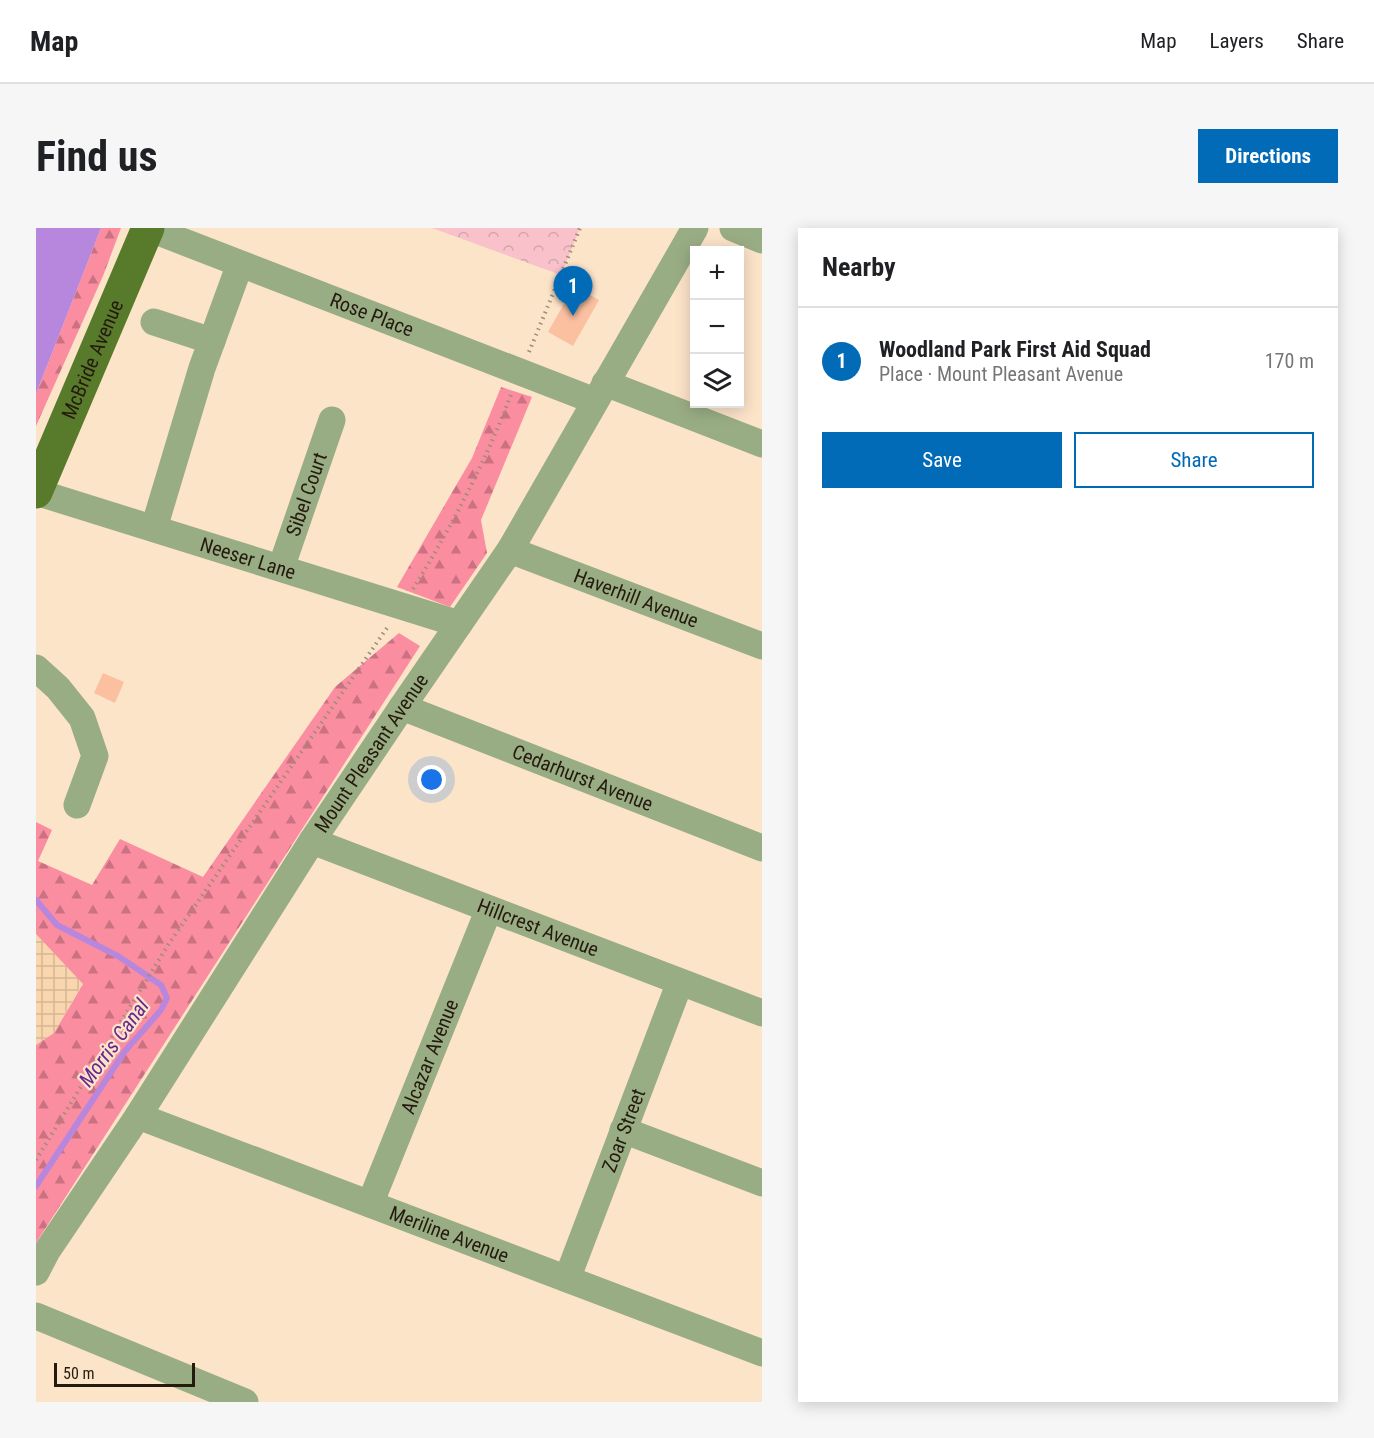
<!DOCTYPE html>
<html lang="en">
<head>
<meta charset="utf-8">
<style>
	body { margin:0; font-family:"Roboto Condensed",sans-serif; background:#f6f6f6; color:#202124 }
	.controls { position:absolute; right:18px; top:18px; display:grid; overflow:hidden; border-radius:0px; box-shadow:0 3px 15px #0003 }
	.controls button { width:54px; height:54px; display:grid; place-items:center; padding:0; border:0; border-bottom:2px solid #e0e0e0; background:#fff; color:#202124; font:30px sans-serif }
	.scale { position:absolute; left:18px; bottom:15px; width:141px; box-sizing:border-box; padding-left:6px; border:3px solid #251a0e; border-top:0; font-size:16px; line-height:21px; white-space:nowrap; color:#251a0e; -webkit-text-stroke:4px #fce4c9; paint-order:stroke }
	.you { position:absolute; left:396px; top:552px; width:21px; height:21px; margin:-15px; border:4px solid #fff; border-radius:50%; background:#1a73e8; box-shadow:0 0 0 9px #1a73e833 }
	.badge { display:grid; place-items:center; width:39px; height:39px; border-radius:50%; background:#016bb7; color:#fff; font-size:20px; font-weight:700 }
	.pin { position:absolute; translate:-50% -50px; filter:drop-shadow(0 2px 3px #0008) }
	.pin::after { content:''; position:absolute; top:32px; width:21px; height:18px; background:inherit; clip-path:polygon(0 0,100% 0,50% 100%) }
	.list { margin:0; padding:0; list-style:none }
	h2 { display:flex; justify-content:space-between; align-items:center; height:78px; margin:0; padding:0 24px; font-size:26px }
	h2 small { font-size:20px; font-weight:400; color:#757577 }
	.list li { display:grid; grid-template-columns:39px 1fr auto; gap:18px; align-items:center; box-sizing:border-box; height:108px; padding:0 24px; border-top:2px solid #e0e0e0 }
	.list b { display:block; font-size:22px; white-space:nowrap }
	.list p { margin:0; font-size:20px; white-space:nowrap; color:#757577 }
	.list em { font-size:20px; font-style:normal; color:#757577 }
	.actions { display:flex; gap:12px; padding:18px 24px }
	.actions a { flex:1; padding:14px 0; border:2px solid #016bb7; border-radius:0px; text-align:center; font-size:21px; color:#016bb7 }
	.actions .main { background:#016bb7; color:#fff }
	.icon { flex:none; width:33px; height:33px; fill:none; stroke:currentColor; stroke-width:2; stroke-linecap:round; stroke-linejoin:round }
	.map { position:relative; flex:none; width:726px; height:1174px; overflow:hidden; border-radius:0px }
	header { display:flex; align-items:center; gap:36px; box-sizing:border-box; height:84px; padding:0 30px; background:#fff; border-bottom:2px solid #e0e0e0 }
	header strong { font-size:28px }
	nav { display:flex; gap:33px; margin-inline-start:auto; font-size:21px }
	.intro { display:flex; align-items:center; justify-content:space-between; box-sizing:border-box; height:144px; padding:0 36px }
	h1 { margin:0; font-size:42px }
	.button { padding:15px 27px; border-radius:0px; background:#016bb7; color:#fff; font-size:21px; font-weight:700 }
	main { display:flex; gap:36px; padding:0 36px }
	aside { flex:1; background:#fff; border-radius:0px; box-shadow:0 3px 15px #0003 }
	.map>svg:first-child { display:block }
	.industrial { fill:url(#industrial-grid) }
	.forest { fill:url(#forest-firs) }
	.park { fill:url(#park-crowns) }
	.water { fill:#b786dd }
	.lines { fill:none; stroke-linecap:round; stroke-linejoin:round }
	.stream { stroke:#b786dd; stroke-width:6 }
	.building { fill:#fbc0a0 }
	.path { stroke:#9f8d79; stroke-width:4; stroke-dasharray:1.5 4.5; stroke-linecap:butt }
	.minor { stroke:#99ad85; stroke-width:27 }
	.major { stroke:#587a2b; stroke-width:33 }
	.labels { text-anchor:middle; stroke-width:4.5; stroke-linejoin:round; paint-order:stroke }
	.street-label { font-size:20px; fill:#251a0e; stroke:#fce4c9 }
	.water-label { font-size:21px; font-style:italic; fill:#67278e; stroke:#fce4c9 }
</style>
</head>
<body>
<header>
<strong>Map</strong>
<nav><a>Map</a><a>Layers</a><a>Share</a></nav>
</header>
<div class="intro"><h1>Find us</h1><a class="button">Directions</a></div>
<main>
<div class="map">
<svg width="726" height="1174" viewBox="0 0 726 1174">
	<defs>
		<pattern id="industrial-grid" width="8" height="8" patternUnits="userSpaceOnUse" patternTransform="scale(1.5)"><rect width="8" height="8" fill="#fad6af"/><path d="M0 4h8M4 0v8" fill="none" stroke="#d6b795"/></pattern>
		<pattern id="forest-firs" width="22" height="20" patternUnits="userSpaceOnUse" patternTransform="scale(1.5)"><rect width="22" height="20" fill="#fb8da1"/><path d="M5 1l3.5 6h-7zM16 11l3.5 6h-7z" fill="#cb7282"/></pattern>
		<pattern id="park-crowns" width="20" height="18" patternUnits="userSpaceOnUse" patternTransform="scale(1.5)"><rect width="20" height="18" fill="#f9c1c9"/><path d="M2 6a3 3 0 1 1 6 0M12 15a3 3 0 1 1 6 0" fill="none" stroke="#d5a5ab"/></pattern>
	</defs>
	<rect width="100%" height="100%" fill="#fce4c9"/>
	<polygon class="industrial" points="0,706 47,755 18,805 0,817"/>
	<g class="forest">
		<polygon points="65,0 85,0 67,48 0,198 0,166"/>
		<polygon points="465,159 496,169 445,292 451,325 414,379 361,359 436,230"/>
		<polygon points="363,405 384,418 0,1015 0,817 18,805 47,756 0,706 0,594 16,602 2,633 56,657 84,611 167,649 299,459"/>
	</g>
	<polygon class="park" points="396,0 544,0 525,47"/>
	<polygon class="water" points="0,0 65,0 0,166"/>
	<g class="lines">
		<polyline class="stream" points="0,672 21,697 82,728 125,757 131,770 125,782 89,823 0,958"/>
	</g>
	<g class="building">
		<polygon points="538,58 563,72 537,118 512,104"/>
		<polygon points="67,445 88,454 79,475 58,465"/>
	</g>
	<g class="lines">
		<g class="path">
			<polyline points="493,124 544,0"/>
			<path d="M377 361C416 298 450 233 476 164"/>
			<polyline points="0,932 132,717 353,397"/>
		</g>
		<g class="minor">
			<path id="s1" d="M112 0 559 173"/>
			<polyline points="697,0 726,12"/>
			<polyline points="118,94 176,113"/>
			<polyline points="569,155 726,216"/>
			<path id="s2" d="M0 264 423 396"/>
			<polyline points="118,300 166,140 204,36"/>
			<path id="s3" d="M474 322 726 418"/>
			<path id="s4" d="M245 340 296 192"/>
			<polyline points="0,440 22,460 46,490 59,528 41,577"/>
			<path id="s5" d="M366 479 726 620"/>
			<path id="s6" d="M276 613 726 785"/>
			<path id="s7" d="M102 888 726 1125"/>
			<polyline points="587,902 726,955"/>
			<path id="s8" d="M334 976 453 681"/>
			<path id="s9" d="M0 1044 11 1023 102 888 276 613 366 479 474 322 659 0"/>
			<path id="s10" d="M531 1051 644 754"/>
			<polyline points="0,1088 209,1174"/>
		</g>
		<path class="major" id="s11" d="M0 264 112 0"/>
	</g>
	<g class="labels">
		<g class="street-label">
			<text dy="7" stroke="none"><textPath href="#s1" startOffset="240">Rose Place</textPath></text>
			<text dy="7" stroke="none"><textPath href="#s11" startOffset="144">McBride Avenue</textPath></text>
			<text dy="7" stroke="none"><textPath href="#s4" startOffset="78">Sibel Court</textPath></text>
			<text dy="7" stroke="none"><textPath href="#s2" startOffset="222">Neeser Lane</textPath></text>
			<text dy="7" stroke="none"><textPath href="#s3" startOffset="135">Haverhill Avenue</textPath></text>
			<text dy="7" stroke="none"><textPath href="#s9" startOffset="618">Mount Pleasant Avenue</textPath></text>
			<text dy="7" stroke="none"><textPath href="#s5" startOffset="194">Cedarhurst Avenue</textPath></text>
			<text dy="7" stroke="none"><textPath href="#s6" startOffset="242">Hillcrest Avenue</textPath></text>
			<text dy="7" stroke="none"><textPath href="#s8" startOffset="159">Alcazar Avenue</textPath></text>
			<text dy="7" stroke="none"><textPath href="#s10" startOffset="159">Zoar Street</textPath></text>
			<text dy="7" stroke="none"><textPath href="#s7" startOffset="333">Meriline Avenue</textPath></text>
		</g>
		<g class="water-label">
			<text transform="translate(78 815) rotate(-54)" y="7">Morris Canal</text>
		</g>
	</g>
</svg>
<div class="controls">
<button>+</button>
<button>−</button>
<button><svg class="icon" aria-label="layers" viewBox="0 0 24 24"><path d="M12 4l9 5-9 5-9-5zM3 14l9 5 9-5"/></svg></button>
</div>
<div class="scale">50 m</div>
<div class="you"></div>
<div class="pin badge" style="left:537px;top:88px">1</div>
</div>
<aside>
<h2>Nearby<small></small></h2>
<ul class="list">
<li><span class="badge">1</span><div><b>Woodland Park First Aid Squad</b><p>Place · Mount Pleasant Avenue</p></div><em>170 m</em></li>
</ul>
<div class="actions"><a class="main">Save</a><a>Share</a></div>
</aside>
</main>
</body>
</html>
